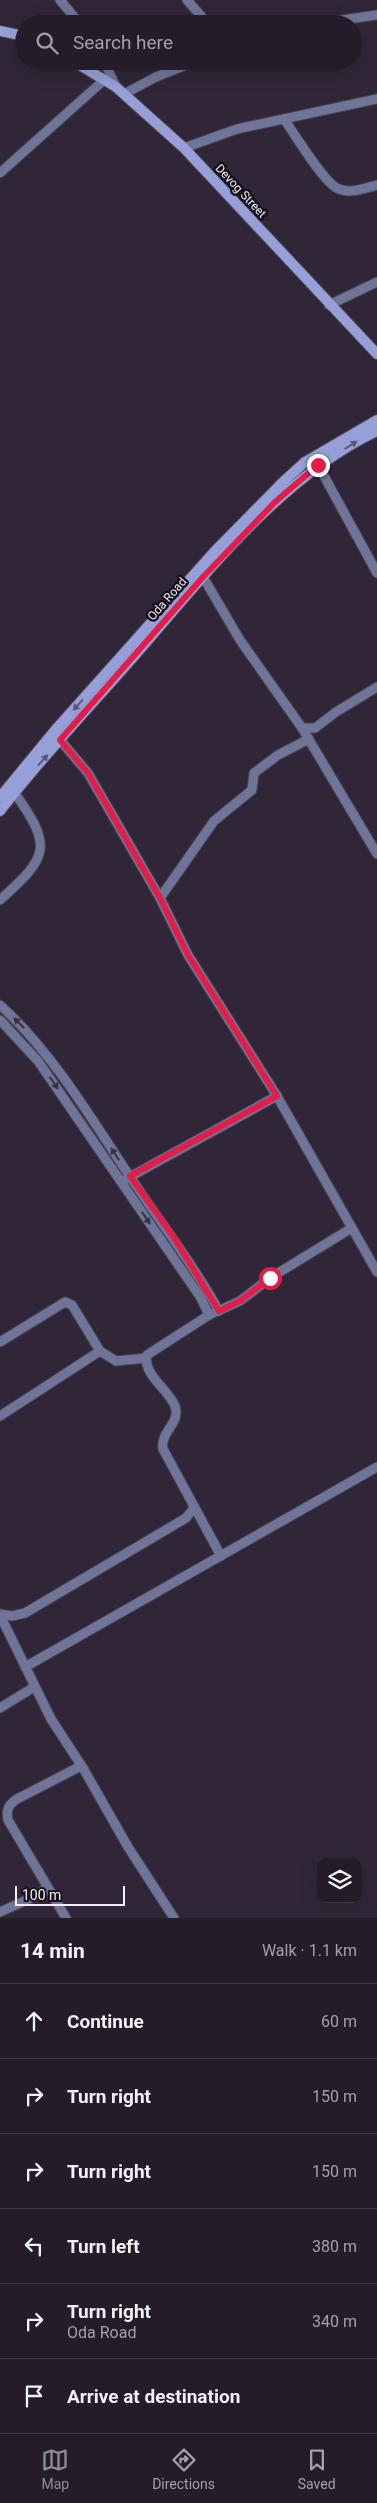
<!DOCTYPE html>
<html lang="en">
<head>
<meta charset="utf-8">
<style>
	body { margin:0; font-family:Roboto,sans-serif; background:#302935; color:#f1f3f6 }
	.controls { position:absolute; right:15px; bottom:15px; display:grid; overflow:hidden; border-radius:10px; box-shadow:0 5px 20px #0002 }
	.controls button { width:45px; height:45px; display:grid; place-items:center; padding:0; border:0; border-bottom:1px solid #413a46; background:#241c29; color:#f1f3f6; font:25px sans-serif }
	.scale { position:absolute; left:15px; bottom:12px; width:110px; box-sizing:border-box; padding-left:5px; border:2px solid #f4edf9; border-top:0; font-size:14px; line-height:18px; white-space:nowrap; color:#f4edf9; -webkit-text-stroke:4px #161119; paint-order:stroke }
	.stop { position:absolute; width:15px; height:15px; margin:-11px; border:4px solid #e11d48; border-radius:50%; background:#fff }
	.stop.end { background:#e11d48; border-color:#fff; box-shadow:0 1px 5px #0008 }
	.list { margin:0; padding:0; list-style:none }
	h2 { display:flex; justify-content:space-between; align-items:center; height:65px; margin:0; padding:0 20px; font-size:21px }
	h2 small { font-size:16px; font-weight:400; color:#a3a1a8 }
	.list li { display:grid; grid-template-columns:32px 1fr auto; gap:15px; align-items:center; box-sizing:border-box; height:75px; padding:0 20px; border-top:1px solid #413a46 }
	.list b { display:block; font-size:19px; white-space:nowrap }
	.list p { margin:0; font-size:16px; white-space:nowrap; color:#a3a1a8 }
	.list em { font-size:16px; font-style:normal; color:#a3a1a8 }
	.icon { flex:none; width:28px; height:28px; fill:none; stroke:currentColor; stroke-width:2; stroke-linecap:round; stroke-linejoin:round }
	.map { position:relative; flex:none; width:377px; height:1918px; overflow:hidden }
	.search { position:absolute; background:#241c29; box-shadow:0 5px 20px #0002; left:15px; right:15px; top:15px; height:55px; display:flex; align-items:center; gap:12px; box-sizing:border-box; padding:0 18px; border-radius:28px; color:#a3a1a8; font-size:19px }
	.sheet { height:515px; background:#241c29 }
	nav { display:flex; justify-content:space-around; align-items:center; box-sizing:border-box; height:70px; border-top:1px solid #413a46; background:#241c29; font-size:14px; color:#a3a1a8 }
	nav a { display:grid; justify-items:center; gap:2px }
	nav .on { color:#8c9099 }
	.map>svg:first-child { display:block }
	.lines { fill:none; stroke-linecap:round; stroke-linejoin:round }
	.street-casing { stroke:#4b4252; stroke-width:11 }
	.secondary-casing { stroke:#4b4252; stroke-width:12 }
	.street { stroke:#6f7598; stroke-width:9 }
	.secondary { stroke:#969fd7; stroke-width:10 }
	.oneway { fill:#565878 }
	.oneway2 { fill:#353445 }
	.route { stroke:#e11d48; stroke-width:6 }
	.labels { text-anchor:middle; stroke-width:5; stroke-linejoin:round; paint-order:stroke }
	.street-label { font-size:12px; fill:#f4edf9; stroke:#161119 }
</style>
</head>
<body>
<div class="map">
<svg width="377" height="1918" viewBox="0 0 377 1918">
	<rect width="100%" height="100%" fill="#302637"/>
	<g class="lines">
		<defs>
			<g id="street">
				<polyline points="60,0 80,24"/>
				<polyline points="187,0 208,24"/>
				<polyline points="314,24 377,15"/>
				<polyline points="104,61 116,87"/>
				<polyline points="124,94 156,77 196,61"/>
				<path d="M284 119C294 133 325 185 339 189 351 194 365 188 377 185"/>
				<polyline points="184,148 237,129 377,99"/>
				<polyline points="0,173 104,80"/>
				<polyline points="329,305 377,282"/>
				<polyline points="318,465 377,573"/>
				<polyline points="203,577 240,640 302,728 377,854"/>
				<polyline points="302,728 315,728 336,712 377,687"/>
				<polyline points="60,740 88,773 160,898 188,955 277,1096 377,1272"/>
				<polyline points="160,898 214,821 252,790 254,773 278,755 309,739"/>
				<path d="M0 900C49 856 53 847 14 792"/>
				<path d="M0 1005C57 1057 94 1124 137 1187 165 1229 195 1267 219 1311"/>
				<polyline points="0,1020 38,1061 201,1298 209,1315"/>
				<polyline points="126,1179 277,1096"/>
				<polyline points="0,1342 65,1302 72,1305 100,1351 116,1361 146,1358"/>
				<polyline points="0,1416 100,1351"/>
				<path d="M221 1556 163 1449C160 1431 181 1424 175 1406 169 1390 142 1374 147 1355L209 1315 240 1301 270 1278 350 1229"/>
				<polyline points="0,1614 12,1616 25,1613 186,1518 194,1508"/>
				<polyline points="0,1615 51,1719 83,1768 128,1847 174,1918"/>
				<polyline points="25,1667 377,1467"/>
				<polyline points="0,1708 34,1687"/>
				<polyline points="0,1912 36,1896 47,1888"/>
				<path d="M66 1918 8 1820C6 1810 8 1805 17 1799L81 1766"/>
			</g>
			<g id="secondary">
				<polyline points="0,31 24,36"/>
				<polyline points="73,61 116,87 184,148 377,354"/>
				<polyline points="0,797 57,728 215,551 283,482 305,462 377,420"/>
				<path d="M0 811C40 759 86 711 129 662 200 581 279 477 377 431"/>
			</g>
		</defs>
		<use href="#street" class="street-casing"/>
		<use href="#secondary" class="secondary-casing"/>
		<use href="#street" class="street"/>
		<use href="#secondary" class="secondary"/>
	</g>
	<defs><path id="oneway-solid" d="M-6-.8H1V-3.2L6.5 0L1 3.2V.8H-6Z" transform="scale(1.25)"/></defs>
	<g class="oneway">
		<use href="#oneway-solid" transform="translate(351 445) rotate(-32)"/>
		<use href="#oneway-solid" transform="translate(78 705) rotate(132)"/>
		<use href="#oneway-solid" transform="translate(43 760) rotate(-48)"/>
	</g>
	<g class="oneway2">
		<use href="#oneway-solid" transform="translate(19 1023) rotate(-135)"/>
		<use href="#oneway-solid" transform="translate(54 1083) rotate(55)"/>
		<use href="#oneway-solid" transform="translate(115 1154) rotate(-123)"/>
		<use href="#oneway-solid" transform="translate(146 1218) rotate(56)"/>
	</g>
	<g class="lines">
		<polyline class="route" points="270,1278 240,1301 219,1311 173,1236 130,1176 277,1096 188,955 160,898 88,773 60,740 203,577 275,502 318,465"/>
	</g>
	<g class="labels">
		<g class="street-label">
			<text transform="translate(241 191) rotate(47)" y="4">Devog Street</text>
			<text transform="translate(167 599) rotate(-49)" y="4">Oda Road</text>
		</g>
	</g>
</svg>
<div class="controls">
<button><svg class="icon" aria-label="layers" viewBox="0 0 24 24"><path d="M12 4l9 5-9 5-9-5zM3 14l9 5 9-5"/></svg></button>
</div>
<div class="scale">100 m</div>
<div class="stop" style="left:270px;top:1278px"></div>
<div class="stop end" style="left:318px;top:465px"></div>
<div class="search"><svg class="icon" aria-label="search" viewBox="0 0 24 24"><circle cx="10" cy="10" r="6"/><path d="M15 15l6 6"/></svg>Search here</div>
</div>
<section class="sheet">
<h2>14 min<small>Walk · 1.1 km</small></h2>
<ul class="list">
<li><svg class="icon" aria-label="ahead" viewBox="0 0 24 24"><path d="M12 20V5M6 11l6-6 6 6"/></svg><div><b>Continue</b></div><em>60 m</em></li>
<li><svg class="icon" aria-label="right" viewBox="0 0 24 24"><path d="M7 20v-9h11M14 6l5 5-5 5"/></svg><div><b>Turn right</b></div><em>150 m</em></li>
<li><svg class="icon" aria-label="right" viewBox="0 0 24 24"><path d="M7 20v-9h11M14 6l5 5-5 5"/></svg><div><b>Turn right</b></div><em>150 m</em></li>
<li><svg class="icon" aria-label="left" viewBox="0 0 24 24"><path d="M17 20v-9H6M10 6l-5 5 5 5"/></svg><div><b>Turn left</b></div><em>380 m</em></li>
<li><svg class="icon" aria-label="right" viewBox="0 0 24 24"><path d="M7 20v-9h11M14 6l5 5-5 5"/></svg><div><b>Turn right</b><p>Oda Road</p></div><em>340 m</em></li>
<li><svg class="icon" aria-label="arrive" viewBox="0 0 24 24"><path d="M6 21V4h12l-3 4 3 4H6"/></svg><div><b>Arrive at destination</b></div></li>
</ul>
</section>
<nav>
<a class="on"><svg class="icon" aria-label="map" viewBox="0 0 24 24"><path d="M3 6l6-2 6 2 6-2v14l-6 2-6-2-6 2zM9 4v14M15 6v14"/></svg>Map</a>
<a><svg class="icon" aria-label="directions" viewBox="0 0 24 24"><path d="M12 3l9 9-9 9-9-9zM9 14v-3h6M13 9l2 2-2 2"/></svg>Directions</a>
<a><svg class="icon" aria-label="saved" viewBox="0 0 24 24"><path d="M7 4h10v16l-5-4-5 4z"/></svg>Saved</a>
</nav>
</body>
</html>
